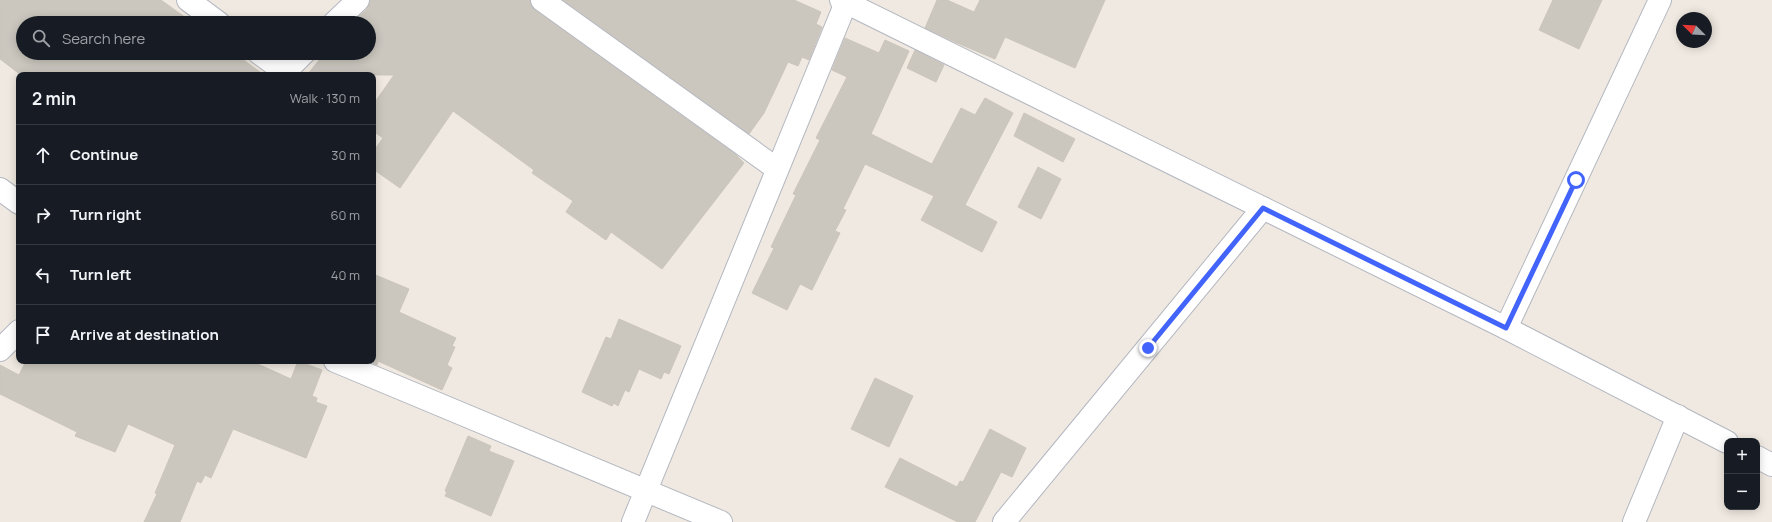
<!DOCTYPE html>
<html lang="en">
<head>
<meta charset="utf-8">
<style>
	body { margin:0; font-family:Manrope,sans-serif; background:#242831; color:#f1f3f6 }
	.controls { position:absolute; right:12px; bottom:12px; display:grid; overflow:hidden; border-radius:8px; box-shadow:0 2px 10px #0003 }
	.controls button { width:36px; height:36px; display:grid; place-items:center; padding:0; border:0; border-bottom:1px solid #363941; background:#171b24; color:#f1f3f6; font:20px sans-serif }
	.compass { position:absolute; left:1676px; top:12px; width:36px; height:36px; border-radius:50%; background:#171b24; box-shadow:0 2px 10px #0003; rotate:294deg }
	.stop { position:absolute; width:12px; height:12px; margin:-9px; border:3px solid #4264fb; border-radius:50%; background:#fff }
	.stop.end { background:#4264fb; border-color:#fff; box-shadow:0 1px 4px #0008 }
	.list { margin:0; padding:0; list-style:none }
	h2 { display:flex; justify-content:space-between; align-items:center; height:52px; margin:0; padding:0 16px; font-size:17px }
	h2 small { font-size:13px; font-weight:400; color:#9ea1a6 }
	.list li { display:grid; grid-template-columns:26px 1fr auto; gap:12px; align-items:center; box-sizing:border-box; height:60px; padding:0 16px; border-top:1px solid #363941 }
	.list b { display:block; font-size:15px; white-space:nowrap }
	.list em { font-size:13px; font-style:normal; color:#9ea1a6 }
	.icon { flex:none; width:22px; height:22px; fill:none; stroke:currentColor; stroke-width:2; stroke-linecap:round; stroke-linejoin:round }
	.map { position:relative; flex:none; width:1772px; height:522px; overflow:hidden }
	.search { position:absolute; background:#171b24; box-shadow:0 2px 10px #0003; left:16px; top:16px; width:360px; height:44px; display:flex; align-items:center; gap:10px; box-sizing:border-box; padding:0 14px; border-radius:22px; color:#9ea1a6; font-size:15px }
	.panel { position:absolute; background:#171b24; box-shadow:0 2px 10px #0003; left:16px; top:72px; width:360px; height:292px; border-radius:8px }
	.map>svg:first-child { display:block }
	.building { fill:#cbc7bf; stroke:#cbc5ba }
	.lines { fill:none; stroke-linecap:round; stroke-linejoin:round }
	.minor-casing { stroke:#b4b7c1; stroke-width:24 }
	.minor { stroke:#fff; stroke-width:22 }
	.route { stroke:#4264fb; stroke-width:5 }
</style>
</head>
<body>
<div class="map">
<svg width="1772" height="522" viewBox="0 0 1772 522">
	<rect width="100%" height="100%" fill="#efe9e1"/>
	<g class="building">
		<polygon points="0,0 161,0 193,23 23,23 23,53 234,53 264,75 21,75 0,59"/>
		<polygon points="370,0 530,0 531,5 535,10 735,154 744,163 662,269 611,232 606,240 566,212 573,201 532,173 534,170 453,111 400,188 373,169 373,152 383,138 373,131 373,105 394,75 307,75 325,53 369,53 369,23 352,23 367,9"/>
		<polygon points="563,0 794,0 821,12 816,24 822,27 809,60 802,57 798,66 788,62 764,113 749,134"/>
		<polygon points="937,0 947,0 974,12 980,0 1105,0 1075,68 1005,37 995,59 955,42 925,28"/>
		<polygon points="1553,0 1602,0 1579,49 1539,30"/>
		<polygon points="845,38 879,53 885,40 909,51 871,134 932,164 961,108 975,115 985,98 1013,113 965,205 997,222 982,252 921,220 934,196 865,164 843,209 846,210 835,231 840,233 812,290 800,284 787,310 752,293 774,248 771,247 796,195 793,194 820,140 816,138 847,77 832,70"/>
		<polygon points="915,50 944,65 936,82 907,68"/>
		<polygon points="1024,113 1075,139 1063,162 1014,136"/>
		<polygon points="1038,167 1061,179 1041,219 1018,207"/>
		<polygon points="373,274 409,289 399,312 456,338 452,346 455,347 447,365 452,368 442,390 378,361 377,365 373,363"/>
		<polygon points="619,319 681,346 669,374 664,372 661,379 639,369 629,392 625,390 618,406 614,403 612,406 582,392 606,337 611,339"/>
		<polygon points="26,361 251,361 291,379 298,361 322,370 312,396 317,398 316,402 327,406 306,458 233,429 211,478 205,475 201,483 197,481 180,522 144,522 157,494 155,493 175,445 128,424 115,452 75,436 77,432 0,394 0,365 19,375"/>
		<polygon points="875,378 913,396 889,447 851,429"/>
		<polygon points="990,429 1026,448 1012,477 1001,472 975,522 958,522 885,487 900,458 957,487 960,481 963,482"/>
		<polygon points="468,436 491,446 489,451 514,461 491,516 445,496 447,492 445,491"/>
	</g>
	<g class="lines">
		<defs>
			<g id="minor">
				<polyline points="188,0 219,23"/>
				<polyline points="542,0 777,169"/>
				<polyline points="841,0 1506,328 1727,442"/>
				<polyline points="334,23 358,0"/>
				<polyline points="259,53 285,72"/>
				<polyline points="282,75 304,53"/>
				<polyline points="0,189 19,203"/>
				<polyline points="1506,328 1660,0"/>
				<polyline points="0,350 19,331"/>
				<polyline points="335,361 721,522"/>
				<polyline points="1757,457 1772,465"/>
				<polyline points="633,522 847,0"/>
				<polyline points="1004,522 1263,208"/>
				<polyline points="1634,522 1678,416"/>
			</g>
		</defs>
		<use href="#minor" class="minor-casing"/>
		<use href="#minor" class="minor"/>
	</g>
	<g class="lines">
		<polyline class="route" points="1148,348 1263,208 1506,328 1576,180"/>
	</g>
</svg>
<div class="controls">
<button>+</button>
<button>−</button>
</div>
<svg class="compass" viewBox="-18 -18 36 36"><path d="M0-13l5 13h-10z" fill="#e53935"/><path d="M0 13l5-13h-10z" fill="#9ea1a6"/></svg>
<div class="stop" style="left:1576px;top:180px"></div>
<div class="stop end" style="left:1148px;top:348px"></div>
<div class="search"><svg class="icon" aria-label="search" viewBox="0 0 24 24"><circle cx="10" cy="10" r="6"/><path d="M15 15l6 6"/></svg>Search here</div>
<section class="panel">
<h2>2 min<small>Walk · 130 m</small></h2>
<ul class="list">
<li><svg class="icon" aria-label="ahead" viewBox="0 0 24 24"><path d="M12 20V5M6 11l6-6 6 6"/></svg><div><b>Continue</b></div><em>30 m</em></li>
<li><svg class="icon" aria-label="right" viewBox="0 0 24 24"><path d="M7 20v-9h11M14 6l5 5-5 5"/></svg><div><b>Turn right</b></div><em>60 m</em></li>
<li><svg class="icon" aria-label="left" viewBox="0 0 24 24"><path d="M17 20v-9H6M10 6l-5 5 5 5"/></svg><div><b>Turn left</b></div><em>40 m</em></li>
<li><svg class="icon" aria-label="arrive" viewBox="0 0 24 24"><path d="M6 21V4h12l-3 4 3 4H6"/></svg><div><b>Arrive at destination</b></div></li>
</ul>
</section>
</div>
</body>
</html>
